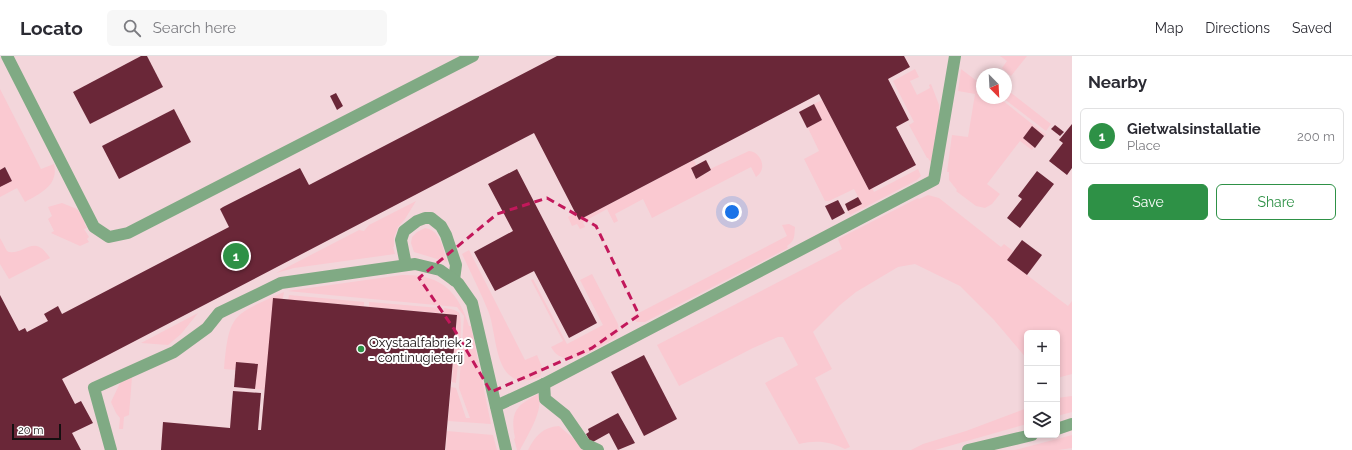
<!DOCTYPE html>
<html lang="en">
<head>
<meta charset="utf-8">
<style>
	body { margin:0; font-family:Raleway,sans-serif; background:#f7f7f7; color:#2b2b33 }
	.controls { position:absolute; right:12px; bottom:12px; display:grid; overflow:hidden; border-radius:6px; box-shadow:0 2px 6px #0003 }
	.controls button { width:36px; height:36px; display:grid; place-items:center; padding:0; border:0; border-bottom:1px solid #e1e1e2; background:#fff; color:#2b2b33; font:20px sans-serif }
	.compass { position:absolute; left:976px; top:12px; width:36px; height:36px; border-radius:50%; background:#fff; box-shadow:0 2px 6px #0003; rotate:156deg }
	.scale { position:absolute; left:12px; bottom:10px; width:49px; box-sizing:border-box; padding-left:4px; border:2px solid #150f10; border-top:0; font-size:11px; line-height:14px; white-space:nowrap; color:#150f10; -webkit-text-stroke:3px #fff; paint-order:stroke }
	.you { position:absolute; left:732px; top:156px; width:14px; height:14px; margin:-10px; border:3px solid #fff; border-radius:50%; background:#1a73e8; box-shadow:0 0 0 6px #1a73e833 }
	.badge { display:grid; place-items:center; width:26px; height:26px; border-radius:50%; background:#2e9146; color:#fff; font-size:13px; font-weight:700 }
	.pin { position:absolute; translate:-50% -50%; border:2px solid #fff; box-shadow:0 1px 4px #0006 }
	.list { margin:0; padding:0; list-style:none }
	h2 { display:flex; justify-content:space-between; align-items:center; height:52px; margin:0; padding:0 16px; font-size:17px }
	h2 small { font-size:13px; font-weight:400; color:#7c7c81 }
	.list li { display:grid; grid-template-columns:26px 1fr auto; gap:12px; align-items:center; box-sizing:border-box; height:56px; margin:0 8px 8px; padding:0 8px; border:1px solid #e1e1e2; border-radius:6px }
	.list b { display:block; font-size:15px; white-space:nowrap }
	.list p { margin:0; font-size:13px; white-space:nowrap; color:#7c7c81 }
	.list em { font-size:13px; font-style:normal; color:#7c7c81 }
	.actions { display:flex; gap:8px; padding:12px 16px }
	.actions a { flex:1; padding:9px 0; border:1px solid #2e9146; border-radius:6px; text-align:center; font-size:14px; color:#2e9146 }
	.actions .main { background:#2e9146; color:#fff }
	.icon { flex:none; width:22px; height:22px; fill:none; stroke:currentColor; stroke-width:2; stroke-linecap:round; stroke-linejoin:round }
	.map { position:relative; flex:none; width:1072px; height:394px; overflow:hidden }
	header { display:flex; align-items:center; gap:24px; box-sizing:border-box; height:56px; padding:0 20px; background:#fff; border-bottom:1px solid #e1e1e2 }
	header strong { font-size:19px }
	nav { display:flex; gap:22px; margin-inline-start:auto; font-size:14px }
	.search { width:280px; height:36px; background:#f7f7f7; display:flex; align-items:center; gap:10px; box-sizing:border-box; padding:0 14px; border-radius:6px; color:#7c7c81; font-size:15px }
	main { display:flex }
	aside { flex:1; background:#fff }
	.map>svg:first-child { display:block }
	.built { fill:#f3d6db; fill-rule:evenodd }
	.green { fill:#fac9d1 }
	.building { fill:#6a2738 }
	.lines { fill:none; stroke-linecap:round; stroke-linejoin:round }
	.minor { stroke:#80aa84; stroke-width:12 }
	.marked { fill:none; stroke:#c2185b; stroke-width:3; stroke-dasharray:8 5; stroke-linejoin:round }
	.poi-dot { fill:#2e9146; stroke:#fff; stroke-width:1.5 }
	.labels { text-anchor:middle; stroke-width:4; stroke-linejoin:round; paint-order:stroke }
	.poi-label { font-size:13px; fill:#150f10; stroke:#fff; text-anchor:start }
</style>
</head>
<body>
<header>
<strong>Locato</strong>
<div class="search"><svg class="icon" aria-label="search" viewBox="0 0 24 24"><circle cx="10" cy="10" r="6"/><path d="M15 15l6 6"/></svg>Search here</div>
<nav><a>Map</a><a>Directions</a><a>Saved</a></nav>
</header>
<main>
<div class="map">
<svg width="1072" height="394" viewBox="0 0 1072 394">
	<rect width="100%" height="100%" fill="#f9e5e8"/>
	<path class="built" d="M0 0H1072V394H0ZM982 18H1006V42H982ZM1027 277H1057V379H1027Z"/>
	<g class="green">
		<polygon points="1000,0 1027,0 1011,20 1002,12 1007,5"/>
		<polygon points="915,13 919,21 910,25 917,39 930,32 929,29 931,28 939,49 939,62 931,107 928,102 927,102 909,69 914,66 893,25"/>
		<polygon points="961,13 982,29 982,42 999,42 1000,46 1002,44 1046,79 1045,80 1032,71 1023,82 1034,91 1032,94 1020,85 987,128 1000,138 992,148 985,152 976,150 956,135 957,134 949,124 949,116 947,116 952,79 968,81 975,38 958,35"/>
		<path d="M0 33 41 113 54 108C59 129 41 137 25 146L17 132 0 141V131L12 125 6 111 0 114Z"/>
		<polygon points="1006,33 1051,68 1046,75 1003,42 1006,42"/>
		<polygon points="822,44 869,134 872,132 874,136 918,113 921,120 917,124 850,159 848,155 862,148 854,133 829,145 825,145 804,103 819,95 808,72 822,64 814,48"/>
		<path d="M749 95C761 96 768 113 756 121L751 111 652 162 643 143 615 158 618 165 614 167 607 153 583 166 585 171 580 173 577 168 572 170 568 161 575 157 579 164 694 104 696 109 691 113 696 123 711 115 710 113Z"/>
		<path d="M928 139 939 142 1001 191 1004 188 1013 195 1007 204 1068 250 1072 245V318L1057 322V277H1027V303L994 264 960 230 915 208 898 211 856 236 840 249 813 276 832 313 815 322 850 391 845 393C829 385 816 384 799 388L765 327 798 309 783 281H778L753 292 679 330 657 289 842 193 838 183 918 142 919 143Z"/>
		<polygon points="416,145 405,163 398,171 394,182 394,191 393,191 395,198 294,212 276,217 359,174 364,175 369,169"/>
		<polygon points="62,147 77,153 86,166 84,167 87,172 84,173 89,181 87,183 89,186 80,190 51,177 54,175 48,163 52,160 48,151"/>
		<path d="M789 168 795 171C794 179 796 184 787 190L788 192 645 266H637L631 261 787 180 782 169Z"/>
		<path d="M425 172C441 174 443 193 447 206L414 196 411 187 412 181 417 176Z"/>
		<path d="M0 182 7 195 9 196C26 198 34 177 50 202L9 223 0 208Z"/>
		<path d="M469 194 525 304 537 299 542 311 540 321C494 339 498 283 489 257 481 237 471 217 462 198Z"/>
		<path d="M592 218 618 268 619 275 615 282C597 291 565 317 551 291L563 285 531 224 533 223 567 288 603 269 580 224Z"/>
		<path d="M402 219C441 218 458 235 469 270H471L491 368 448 365 451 331 456 332 466 362H470L459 332 464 260 457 251 287 235Z"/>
		<path d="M284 236 265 334 255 333 257 308 237 306 236 314 224 313C229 256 233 259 284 236Z"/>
		<polygon points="289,239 364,246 364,250 288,244"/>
		<polygon points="369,246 440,252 439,257 369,251"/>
		<path d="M444 252C449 253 456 253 459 257 464 265 457 315 456 327L452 326 457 259 444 258Z"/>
		<polygon points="198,257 181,278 168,289 141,287"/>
		<polygon points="132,321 129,359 124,361 123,373 119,373 120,362 116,357 111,346 121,325"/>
		<path d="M538 338C545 353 527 380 520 394H517L514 383 515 382C510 355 516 350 538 338Z"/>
		<polygon points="1072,340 1072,356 1057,360 1057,342"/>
		<polygon points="1027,352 1027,368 935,394 911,394 923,388 966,375"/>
		<path d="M559 370 587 394H528C535 380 543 371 559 370Z"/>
		<polygon points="447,375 493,379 497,394 446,394"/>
		<polygon points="1072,379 1072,392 1058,394 1015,394"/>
	</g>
	<g class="building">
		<polygon points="141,0 147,0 163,31 90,68 73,36"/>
		<polygon points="557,0 904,0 910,11 888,23 909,64 896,71 916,109 869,134 819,38 579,164 534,77 62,323 75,348 81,345 93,367 72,377 81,394 0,394 0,239 19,275 25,272 27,276 48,265 44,258 58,250 62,258 229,171 220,153 223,151 300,112 309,129 311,128"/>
		<polygon points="336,37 343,50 337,54 330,40"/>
		<polygon points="814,48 822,64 807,72 799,56"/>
		<polygon points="174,53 191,86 119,123 102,90"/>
		<polygon points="1072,68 1072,112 1067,119 1049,105 1063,87 1059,84"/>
		<polygon points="1055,69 1064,76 1060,80 1051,73"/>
		<polygon points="1032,70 1044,80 1035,92 1023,82"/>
		<polygon points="706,104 711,114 696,123 691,112"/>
		<polygon points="5,111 12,125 0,131 0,114"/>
		<polygon points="517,113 597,267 569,282 534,215 495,235 474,196 513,175 488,128"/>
		<polygon points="1037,115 1054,128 1020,172 1007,162 1022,143 1018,140"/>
		<polygon points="858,141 862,148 848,155 845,148"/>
		<polygon points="838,144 845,157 832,164 825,150"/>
		<polygon points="1022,184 1042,199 1027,219 1007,204"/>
		<polygon points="273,242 457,259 445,394 161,394 163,366 230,372 233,335 261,337 258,374 261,374"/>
		<polygon points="644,299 677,363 644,380 611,316"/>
		<polygon points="236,306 258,308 255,333 234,331"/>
		<polygon points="618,357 635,387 618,394 609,377 591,387 586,378 589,376 588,373"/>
	</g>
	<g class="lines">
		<g class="minor">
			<polyline points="7,0 94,171 109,181 128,177 473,0"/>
			<polyline points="406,209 401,184 404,175 417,165 425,162 431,162 441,170 446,179 456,209 454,224"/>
			<polyline points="544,328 545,343 565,359 585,388 598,394"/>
			<polyline points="496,350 544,328 634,281 934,124 955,0"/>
			<polyline points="1057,373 1072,368"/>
			<polyline points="111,394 94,332 174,296 207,272 219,257 281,227 415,208 440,214 458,227 472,247 506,394"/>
			<polyline points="968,394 1032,379"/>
		</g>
	</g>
	<path class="marked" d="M547 142 596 170 639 259 592 292 491 336 454 273 419 222 497 158Z"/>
	<circle class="poi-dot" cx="361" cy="293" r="4"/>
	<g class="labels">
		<g class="poi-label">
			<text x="369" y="291">Oxystaalfabriek 2<tspan x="369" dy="15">- continugieterij</tspan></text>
		</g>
	</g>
</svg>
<div class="controls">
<button>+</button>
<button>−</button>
<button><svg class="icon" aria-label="layers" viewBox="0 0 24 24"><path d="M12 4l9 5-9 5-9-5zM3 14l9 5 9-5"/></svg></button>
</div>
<svg class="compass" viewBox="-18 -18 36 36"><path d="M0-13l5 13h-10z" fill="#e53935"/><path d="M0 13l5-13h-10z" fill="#7c7c81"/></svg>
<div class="scale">20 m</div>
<div class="you"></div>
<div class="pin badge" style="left:236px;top:200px">1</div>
</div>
<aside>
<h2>Nearby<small></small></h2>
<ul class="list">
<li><span class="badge">1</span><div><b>Gietwalsinstallatie</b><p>Place</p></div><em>200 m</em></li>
</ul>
<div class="actions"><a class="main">Save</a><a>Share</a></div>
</aside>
</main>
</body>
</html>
